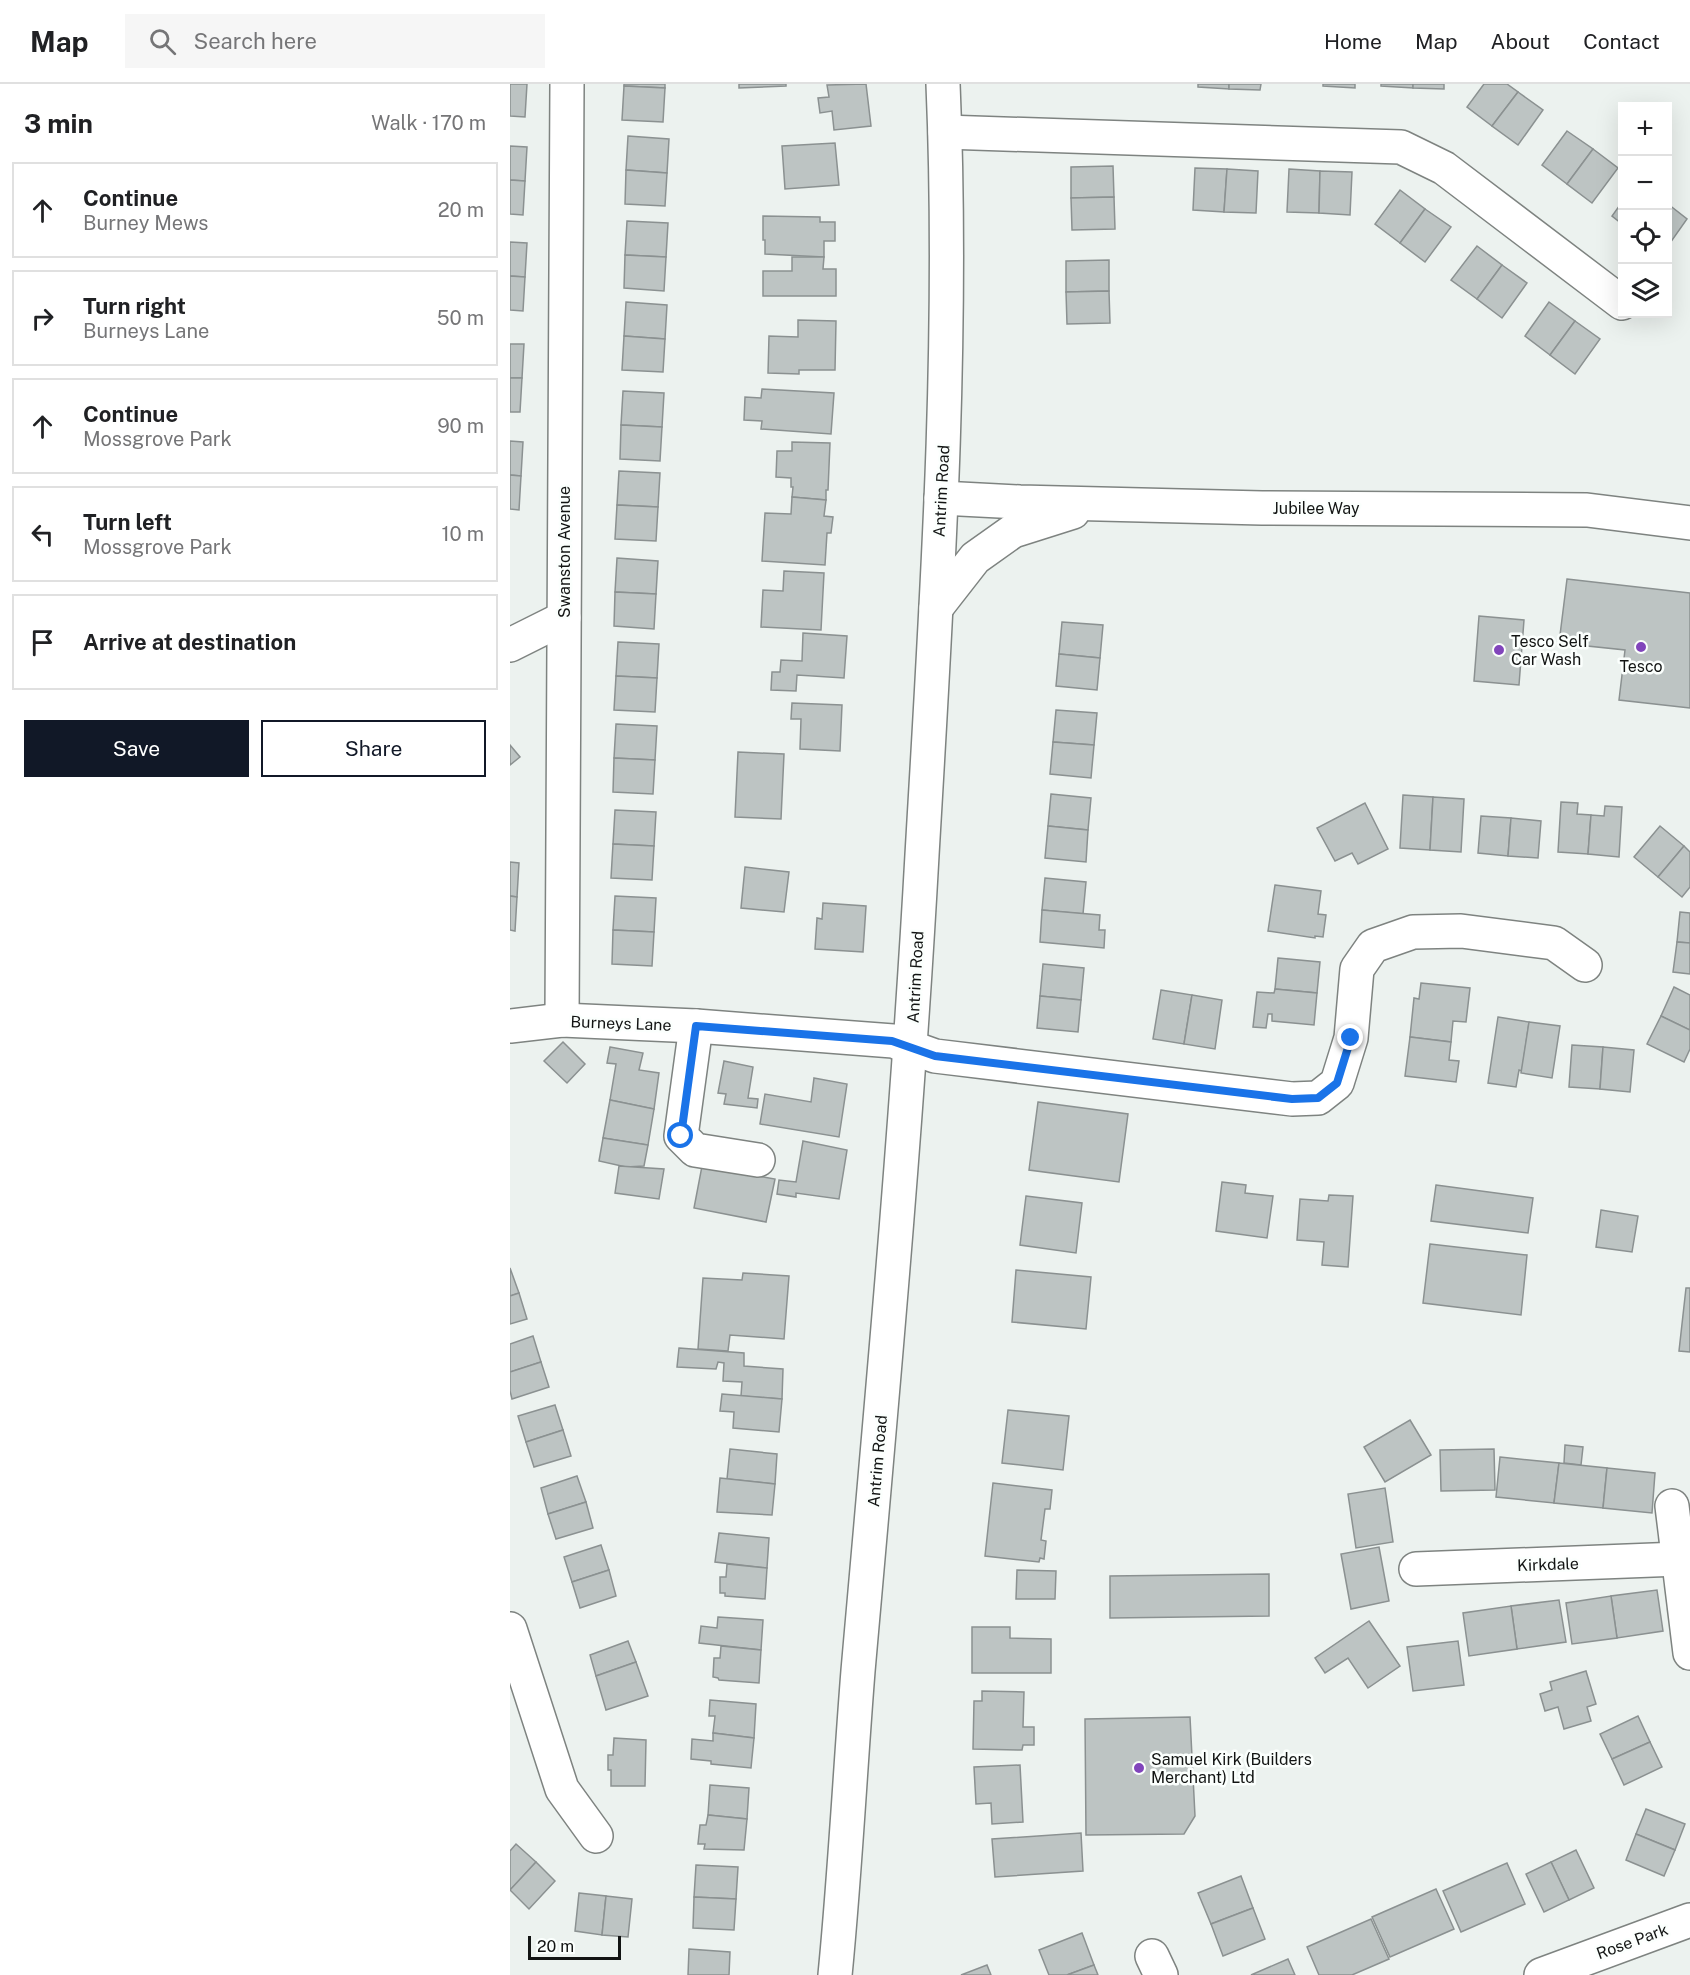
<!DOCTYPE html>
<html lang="en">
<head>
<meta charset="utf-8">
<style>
	body { margin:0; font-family:"Public Sans",sans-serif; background:#f6f6f6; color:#202124 }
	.controls { position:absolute; right:18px; top:18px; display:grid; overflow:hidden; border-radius:0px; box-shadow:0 6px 24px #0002 }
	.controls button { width:54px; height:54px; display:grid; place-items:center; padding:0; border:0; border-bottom:2px solid #e0e0e0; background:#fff; color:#202124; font:30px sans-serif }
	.scale { position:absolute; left:18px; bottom:15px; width:93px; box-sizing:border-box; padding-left:6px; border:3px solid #121413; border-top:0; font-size:16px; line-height:21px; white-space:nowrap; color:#121413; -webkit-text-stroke:4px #fbfffd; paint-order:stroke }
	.stop { position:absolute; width:18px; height:18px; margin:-14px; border:4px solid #1a73e8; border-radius:50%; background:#fff }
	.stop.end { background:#1a73e8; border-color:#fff; box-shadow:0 2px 6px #0008 }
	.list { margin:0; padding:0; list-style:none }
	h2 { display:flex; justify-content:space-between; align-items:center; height:78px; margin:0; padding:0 24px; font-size:26px }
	h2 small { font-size:20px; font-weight:400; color:#757577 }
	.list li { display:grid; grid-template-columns:39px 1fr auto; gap:18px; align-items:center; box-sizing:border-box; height:96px; margin:0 12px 12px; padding:0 12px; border:2px solid #e0e0e0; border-radius:0px }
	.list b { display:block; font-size:22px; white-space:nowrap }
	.list p { margin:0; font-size:20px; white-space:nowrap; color:#757577 }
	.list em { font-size:20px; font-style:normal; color:#757577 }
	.actions { display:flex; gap:12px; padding:18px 24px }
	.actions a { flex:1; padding:14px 0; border:2px solid #111827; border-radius:0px; text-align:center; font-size:21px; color:#111827 }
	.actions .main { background:#111827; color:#fff }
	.icon { flex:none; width:33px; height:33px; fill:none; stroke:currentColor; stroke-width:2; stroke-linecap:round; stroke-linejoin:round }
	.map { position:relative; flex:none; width:1180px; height:1891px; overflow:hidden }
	header { display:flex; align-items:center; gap:36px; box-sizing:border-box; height:84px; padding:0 30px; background:#fff; border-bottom:2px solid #e0e0e0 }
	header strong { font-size:28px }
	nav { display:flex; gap:33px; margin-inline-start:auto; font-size:21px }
	.search { width:420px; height:54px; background:#f6f6f6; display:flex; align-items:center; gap:15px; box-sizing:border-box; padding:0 21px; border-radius:0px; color:#757577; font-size:22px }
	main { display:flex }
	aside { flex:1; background:#fff }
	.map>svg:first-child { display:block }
	.building { fill:#bdc4c3; stroke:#8b9191; stroke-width:1.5 }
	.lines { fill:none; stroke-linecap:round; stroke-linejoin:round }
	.minor-casing { stroke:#7e8380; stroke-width:36 }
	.major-casing { stroke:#7e8380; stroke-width:36 }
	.minor { stroke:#fff; stroke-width:33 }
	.major { stroke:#fff; stroke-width:33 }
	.route { stroke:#1a73e8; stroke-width:8 }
	.poi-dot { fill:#8145bb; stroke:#fbfffd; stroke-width:2 }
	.labels { text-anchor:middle; stroke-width:5; stroke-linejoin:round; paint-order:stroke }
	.street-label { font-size:16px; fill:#121413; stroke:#fbfffd }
	.poi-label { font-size:16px; fill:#121413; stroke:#fbfffd; text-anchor:start }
</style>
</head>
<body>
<header>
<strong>Map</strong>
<div class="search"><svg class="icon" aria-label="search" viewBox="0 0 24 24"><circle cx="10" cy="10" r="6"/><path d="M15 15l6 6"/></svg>Search here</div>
<nav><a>Home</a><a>Map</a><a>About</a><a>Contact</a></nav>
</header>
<main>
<aside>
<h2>3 min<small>Walk · 170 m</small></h2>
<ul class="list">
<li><svg class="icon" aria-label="ahead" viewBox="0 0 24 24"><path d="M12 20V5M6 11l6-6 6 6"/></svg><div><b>Continue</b><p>Burney Mews</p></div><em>20 m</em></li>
<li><svg class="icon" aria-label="right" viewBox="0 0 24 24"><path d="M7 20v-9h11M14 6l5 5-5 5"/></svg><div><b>Turn right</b><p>Burneys Lane</p></div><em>50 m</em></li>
<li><svg class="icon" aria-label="ahead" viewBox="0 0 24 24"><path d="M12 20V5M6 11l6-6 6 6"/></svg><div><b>Continue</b><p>Mossgrove Park</p></div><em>90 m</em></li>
<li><svg class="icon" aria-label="left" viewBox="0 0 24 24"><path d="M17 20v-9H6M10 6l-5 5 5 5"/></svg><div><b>Turn left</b><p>Mossgrove Park</p></div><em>10 m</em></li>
<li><svg class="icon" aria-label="arrive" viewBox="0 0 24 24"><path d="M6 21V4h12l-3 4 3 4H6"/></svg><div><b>Arrive at destination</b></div></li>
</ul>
<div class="actions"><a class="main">Save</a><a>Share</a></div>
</aside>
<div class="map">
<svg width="1180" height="1891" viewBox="0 0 1180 1891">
	<rect width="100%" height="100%" fill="#ecf2ef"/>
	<g class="building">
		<polygon points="0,0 17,0 15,33 0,32"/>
		<polygon points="114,0 155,0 155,4 114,2"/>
		<polygon points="229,0 276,0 276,2 229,4"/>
		<polygon points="356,0 361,42 324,46 322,27 310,29 308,14 319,13 317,1"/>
		<polygon points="688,0 719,0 719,5 688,3"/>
		<polygon points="719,0 751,0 750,6 719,5"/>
		<polygon points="813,0 845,0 845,4 813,2"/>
		<polygon points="871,0 903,0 903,4 871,2"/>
		<polygon points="903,0 934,0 934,5 903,4"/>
		<polygon points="974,0 997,0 1008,8 982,42 957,23"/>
		<polygon points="114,2 155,4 153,38 112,36"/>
		<polygon points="1008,8 1033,26 1008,61 982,42"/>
		<polygon points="1057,47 1083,65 1057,100 1032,81"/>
		<polygon points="118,52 159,55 157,89 116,86"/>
		<polygon points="325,59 329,101 275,105 272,62"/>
		<polygon points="0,62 17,63 15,97 0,96"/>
		<polygon points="1083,65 1108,84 1082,119 1057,100"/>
		<polygon points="603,82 604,113 561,114 561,83"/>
		<polygon points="685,84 717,85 714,128 683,126"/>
		<polygon points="717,85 748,87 746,129 714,128"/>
		<polygon points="779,85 810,87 809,129 777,128"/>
		<polygon points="116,86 157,89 155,122 115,120"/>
		<polygon points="810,87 842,88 840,131 809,129"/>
		<polygon points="0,96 15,97 13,131 0,130"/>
		<polygon points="890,106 915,125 890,159 865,140"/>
		<polygon points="604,113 605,145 562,146 561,114"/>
		<polygon points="1112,118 1112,140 1102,132"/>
		<polygon points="1158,120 1177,135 1158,162"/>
		<polygon points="915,125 941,143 915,178 890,159"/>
		<polygon points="253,132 310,133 310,138 325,138 325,157 314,157 314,173 255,170 255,156 253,156"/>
		<polygon points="117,137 158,139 156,173 115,171"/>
		<polygon points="0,158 17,159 15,193 0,192"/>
		<polygon points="967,162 992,181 967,215 941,196"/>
		<polygon points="115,171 156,173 154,207 114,204"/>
		<polygon points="282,173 314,173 313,185 326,185 326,212 253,212 253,187 282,187"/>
		<polygon points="599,176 599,207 556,208 556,177"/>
		<polygon points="992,181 1017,199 992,234 967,215"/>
		<polygon points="0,192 15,193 13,227 0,226"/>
		<polygon points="599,207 600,239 557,240 556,208"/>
		<polygon points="116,218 157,221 155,255 114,252"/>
		<polygon points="1039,218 1065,237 1040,271 1015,252"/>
		<polygon points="288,236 326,237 325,286 289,286 289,290 258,289 259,252 288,253"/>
		<polygon points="1065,237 1090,255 1065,290 1040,271"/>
		<polygon points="114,252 155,255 153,288 112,286"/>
		<polygon points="0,260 14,260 12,294 0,294"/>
		<polygon points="0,294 12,294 10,328 0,328"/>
		<polygon points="252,305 324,309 321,350 251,345 252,337 234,336 235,313 251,314"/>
		<polygon points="113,307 154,309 152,343 111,341"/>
		<polygon points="111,341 152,343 150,377 110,375"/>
		<polygon points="0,357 13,358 11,392 0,391"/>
		<polygon points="282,358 320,359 318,406 316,406 316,416 282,413 283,403 281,403 281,394 266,393 267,367 282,367"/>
		<polygon points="109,387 150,389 148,423 107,421"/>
		<polygon points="0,391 11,392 9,426 0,425"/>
		<polygon points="282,413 316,416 314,432 323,433 321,449 317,449 315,481 252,477 255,429 281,430"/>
		<polygon points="107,421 148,423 146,457 105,455"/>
		<polygon points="107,474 148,477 146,510 105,508"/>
		<polygon points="274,487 314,489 311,546 251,543 253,506 273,507"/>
		<polygon points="1057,495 1180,509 1180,624 1109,616 1115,566 1049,559"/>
		<polygon points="105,508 146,510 144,545 104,542"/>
		<polygon points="969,532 1014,536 1009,601 964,597"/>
		<polygon points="552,538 593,541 590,574 549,570"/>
		<polygon points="293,549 337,552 334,594 287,591 286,607 261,606 262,588 270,588 271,576 292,577"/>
		<polygon points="108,558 149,560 147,594 106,592"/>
		<polygon points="549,570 590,574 587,606 546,602"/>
		<polygon points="106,592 147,594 145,628 104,626"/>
		<polygon points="282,619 332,621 330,667 290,665 291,635 281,635"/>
		<polygon points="546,626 587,629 584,661 543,658"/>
		<polygon points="106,640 147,642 145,676 104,674"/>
		<polygon points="543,658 584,661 581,694 540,690"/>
		<polygon points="0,661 10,673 0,681"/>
		<polygon points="228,668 274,670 271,735 225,733"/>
		<polygon points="104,674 145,676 143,710 103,708"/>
		<polygon points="541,710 581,714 578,746 538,742"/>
		<polygon points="893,711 923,713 920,766 890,764"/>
		<polygon points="923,713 954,715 951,768 920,766"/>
		<polygon points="1051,718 1068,719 1067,730 1081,731 1078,770 1048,768"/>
		<polygon points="855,719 878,765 848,780 842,769 825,777 807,744"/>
		<polygon points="1095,722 1112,723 1109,773 1078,770 1081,731 1094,732"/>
		<polygon points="105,726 146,728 144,762 103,760"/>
		<polygon points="971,732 1001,734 998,772 968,769"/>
		<polygon points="1001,734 1031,737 1028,774 998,772"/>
		<polygon points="538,742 578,746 576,778 535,774"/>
		<polygon points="1150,742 1174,762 1148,793 1124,773"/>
		<polygon points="103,760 144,762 142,796 101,794"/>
		<polygon points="1174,762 1180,768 1180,803 1172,813 1148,793"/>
		<polygon points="0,778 9,779 7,813 0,812"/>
		<polygon points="235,783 279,788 274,828 231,824"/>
		<polygon points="535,794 576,798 573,830 532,826"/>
		<polygon points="765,801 811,807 808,830 816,831 813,853 805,852 805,854 758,847"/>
		<polygon points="0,812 7,813 5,847 0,846"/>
		<polygon points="105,812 146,814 144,848 103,846"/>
		<polygon points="313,819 356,822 353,868 305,865 307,834 312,835"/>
		<polygon points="532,826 590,831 589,846 595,846 594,864 530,858"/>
		<polygon points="1170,828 1180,829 1180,859 1167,858"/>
		<polygon points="103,846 144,848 142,882 102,880"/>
		<polygon points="1167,858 1180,859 1180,890 1163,888"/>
		<polygon points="768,874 810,878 807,909 765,905"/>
		<polygon points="533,880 574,884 571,916 530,912"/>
		<polygon points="911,899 960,904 956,938 943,937 941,958 900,953 904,914 909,915"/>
		<polygon points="1164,903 1180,911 1180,946 1151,932"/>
		<polygon points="765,905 807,909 804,941 762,937 762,930 758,930 756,944 743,943 747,908 764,909"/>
		<polygon points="651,906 682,911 674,960 643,955"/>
		<polygon points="682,911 712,916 705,965 674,960"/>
		<polygon points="530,912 571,916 568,948 527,944"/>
		<polygon points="1151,932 1180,946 1180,965 1174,978 1137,960"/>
		<polygon points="988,933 1019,938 1012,987 1009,986 1006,1003 978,999"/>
		<polygon points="1019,938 1050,942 1042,994 1011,989"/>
		<polygon points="900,953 941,958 939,976 949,977 946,998 895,992"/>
		<polygon points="53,958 75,980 57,999 34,977"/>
		<polygon points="1062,961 1093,963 1090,1005 1059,1003"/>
		<polygon points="100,963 133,969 129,986 149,989 144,1025 100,1016 106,980 97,979"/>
		<polygon points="1093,963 1124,966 1120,1008 1090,1005"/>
		<polygon points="214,977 243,983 238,1014 248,1015 247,1024 214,1020 216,1010 208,1009"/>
		<polygon points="304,994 337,1000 329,1053 250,1040 255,1010 301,1018"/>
		<polygon points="100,1016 144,1025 138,1061 93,1054"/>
		<polygon points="528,1018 618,1030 609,1098 519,1086"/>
		<polygon points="93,1054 138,1061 134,1082 116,1083 89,1077"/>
		<polygon points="293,1057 337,1066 329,1115 286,1109 286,1113 267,1110 269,1096 286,1098"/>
		<polygon points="109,1082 154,1085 149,1115 105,1109"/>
		<polygon points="192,1082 265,1095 256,1138 184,1124"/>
		<polygon points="712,1098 736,1101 735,1109 763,1112 757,1154 706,1147"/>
		<polygon points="926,1101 1023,1114 1018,1149 921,1137"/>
		<polygon points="819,1111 843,1112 838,1183 812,1181 814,1158 787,1156 790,1115 818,1117"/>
		<polygon points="516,1112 572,1119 566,1169 510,1161"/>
		<polygon points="1091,1126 1128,1132 1122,1168 1086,1163"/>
		<polygon points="920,1160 1017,1171 1011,1231 913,1219"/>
		<polygon points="0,1184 9,1209 0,1212"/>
		<polygon points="506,1186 581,1193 576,1245 502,1238"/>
		<polygon points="233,1189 279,1192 274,1255 220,1251 218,1267 188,1265 193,1194 232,1196"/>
		<polygon points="1176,1204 1180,1204 1180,1268 1169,1267"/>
		<polygon points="9,1209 17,1235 0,1240 0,1212"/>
		<polygon points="23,1252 31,1278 0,1288 0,1260"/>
		<polygon points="169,1264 234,1269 234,1282 273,1285 272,1315 231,1312 232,1298 213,1297 214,1279 208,1278 206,1285 167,1283"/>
		<polygon points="31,1278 39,1303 2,1315 0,1307 0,1288"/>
		<polygon points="212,1310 272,1315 269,1348 223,1344 224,1328 210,1327"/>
		<polygon points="45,1321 53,1346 16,1358 8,1332"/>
		<polygon points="498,1326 559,1332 553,1386 492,1379"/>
		<polygon points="900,1336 921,1371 875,1398 854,1363"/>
		<polygon points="53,1346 61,1372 24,1383 16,1358"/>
		<polygon points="1055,1361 1073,1363 1071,1381 1054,1379"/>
		<polygon points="220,1365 267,1370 265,1400 217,1395"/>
		<polygon points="984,1365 985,1406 931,1407 930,1366"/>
		<polygon points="990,1373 1049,1379 1044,1419 986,1413"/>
		<polygon points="1049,1379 1097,1384 1093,1424 1044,1419"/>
		<polygon points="1097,1384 1145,1389 1142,1429 1093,1424"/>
		<polygon points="67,1392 76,1418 38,1430 31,1404"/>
		<polygon points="210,1394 265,1400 262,1431 207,1428"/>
		<polygon points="483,1399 542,1406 540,1425 535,1425 531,1456 536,1457 534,1475 530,1474 529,1478 475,1472"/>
		<polygon points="875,1404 883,1458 846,1464 838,1410"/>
		<polygon points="76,1418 83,1444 46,1455 38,1430"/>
		<polygon points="209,1449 259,1454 257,1484 205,1478"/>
		<polygon points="91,1461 99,1486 62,1498 54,1473"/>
		<polygon points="869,1463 879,1517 841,1525 831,1470"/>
		<polygon points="217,1480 257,1484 255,1515 215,1512 215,1509 210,1509 210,1493 216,1493"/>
		<polygon points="99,1486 106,1512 70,1524 62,1498"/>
		<polygon points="507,1486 546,1487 545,1515 506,1515"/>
		<polygon points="759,1490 759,1532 600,1534 600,1492"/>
		<polygon points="1147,1506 1153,1547 1107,1554 1101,1512"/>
		<polygon points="1101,1512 1107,1554 1062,1560 1056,1519"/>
		<polygon points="1049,1516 1056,1558 1007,1565 1001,1522"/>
		<polygon points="1001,1522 1007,1565 959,1572 953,1529"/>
		<polygon points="208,1533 253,1536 251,1566 189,1559 191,1542 207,1544"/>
		<polygon points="859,1537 890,1582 858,1604 838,1574 815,1589 805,1574"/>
		<polygon points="462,1543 500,1543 500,1554 541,1555 541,1589 462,1589"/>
		<polygon points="118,1557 126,1578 86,1592 80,1571"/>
		<polygon points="948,1557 954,1601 903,1607 897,1563"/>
		<polygon points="211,1562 251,1566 249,1599 209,1596 208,1594 203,1593 204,1574 210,1574"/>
		<polygon points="126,1578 138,1612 96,1626 86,1592"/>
		<polygon points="1076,1587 1086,1620 1077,1623 1081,1637 1054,1645 1048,1623 1035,1627 1030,1610 1042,1606 1040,1598"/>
		<polygon points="472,1607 514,1608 513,1643 524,1643 524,1661 513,1661 512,1666 463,1665 464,1617 472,1617"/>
		<polygon points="200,1616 246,1620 244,1654 203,1649 205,1632 199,1632"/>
		<polygon points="1128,1632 1140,1658 1102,1675 1090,1650"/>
		<polygon points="680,1633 685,1732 674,1750 576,1751 575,1635"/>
		<polygon points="203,1649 244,1654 241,1684 201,1680 201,1677 181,1675 182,1655 203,1657"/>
		<polygon points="104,1654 136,1656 135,1702 101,1702 101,1686 98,1686 98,1671 103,1671"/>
		<polygon points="1140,1658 1152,1683 1114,1701 1102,1675"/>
		<polygon points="510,1681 513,1738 482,1740 481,1719 466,1720 464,1683"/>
		<polygon points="200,1701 239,1704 237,1735 198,1731"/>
		<polygon points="1136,1725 1175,1740 1165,1766 1126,1750"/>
		<polygon points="198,1731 237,1735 234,1766 194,1765 195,1760 188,1760 190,1741 196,1741"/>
		<polygon points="571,1749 573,1787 485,1793 482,1755"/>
		<polygon points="1126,1750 1165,1766 1154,1792 1116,1776"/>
		<polygon points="6,1760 26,1778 0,1806 0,1767"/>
		<polygon points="1066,1766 1084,1804 1059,1816 1041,1778"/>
		<polygon points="26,1778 45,1797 19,1825 0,1806"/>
		<polygon points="1041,1778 1059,1816 1034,1828 1016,1790"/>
		<polygon points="997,1779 1015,1820 951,1848 933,1807"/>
		<polygon points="186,1781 228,1783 226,1815 184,1813"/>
		<polygon points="731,1792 743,1824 701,1840 688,1809"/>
		<polygon points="926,1805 944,1845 880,1873 862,1833"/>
		<polygon points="69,1809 96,1812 92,1851 65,1847"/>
		<polygon points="96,1812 122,1815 118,1853 92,1851"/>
		<polygon points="184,1813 226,1815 224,1846 183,1844"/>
		<polygon points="743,1824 755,1855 713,1872 701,1840"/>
		<polygon points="861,1835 879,1875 842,1891 809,1891 797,1863"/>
		<polygon points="572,1849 584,1881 557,1891 539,1891 529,1866"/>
		<polygon points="179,1865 220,1868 219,1891 178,1891"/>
		<polygon points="778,1875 785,1891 741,1891"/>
		<polygon points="477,1881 481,1891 451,1891"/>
		<polygon points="584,1881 588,1891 557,1891"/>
	</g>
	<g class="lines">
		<defs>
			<g id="minor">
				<polyline points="435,48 891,63 934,84 1112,219"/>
				<polyline points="431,414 510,418 752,424 1077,426 1180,439"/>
				<polyline points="426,524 465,474 503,447 563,428"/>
				<polyline points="0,561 54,534"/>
				<polyline points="52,936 57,0"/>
				<polyline points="0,942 52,936 186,942 383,957 425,972 782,1015 808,1014 827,999 841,954 847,885 863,862 903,848 951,847 1044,859 1075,881"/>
				<polyline points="186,942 171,1052 185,1066 248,1076"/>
				<polyline points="1162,1422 1180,1569"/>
				<polyline points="906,1485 1169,1475"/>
				<polyline points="0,1545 52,1705 86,1752"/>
				<polyline points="642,1872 651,1891"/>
				<polyline points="1031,1891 1180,1836"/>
			</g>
			<path id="major" d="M325 1891C335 1790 340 1688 348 1587 372 1315 397 1043 412 771 427 514 444 257 433 0"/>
		</defs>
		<use href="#minor" class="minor-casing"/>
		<use href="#major" class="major-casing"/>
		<use href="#minor" class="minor"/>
		<use href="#major" class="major"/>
	</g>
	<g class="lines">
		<polyline class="route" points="171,1052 186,942 382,957 425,972 782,1015 808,1014 827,999 841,954"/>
	</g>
	<g class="poi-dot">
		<circle cx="1131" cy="563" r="6"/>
		<circle cx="989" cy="566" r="6"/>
		<circle cx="629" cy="1684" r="6"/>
	</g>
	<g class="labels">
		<g class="street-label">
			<text transform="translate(431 407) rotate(-87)" y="6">Antrim Road</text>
			<text x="806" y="430">Jubilee Way</text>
			<text transform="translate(54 468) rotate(-90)" y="6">Swanston Avenue</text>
			<text transform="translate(405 893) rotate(-87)" y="6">Antrim Road</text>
			<text transform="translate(111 939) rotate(2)" y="6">Burneys Lane</text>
			<text transform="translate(367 1377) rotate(-85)" y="6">Antrim Road</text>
			<text transform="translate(1038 1480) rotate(-2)" y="6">Kirkdale</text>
			<text transform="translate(1122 1857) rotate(-20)" y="6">Rose Park</text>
		</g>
		<g class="poi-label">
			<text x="1001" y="563">Tesco Self<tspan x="1001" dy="18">Car Wash</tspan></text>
			<text x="1131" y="588" text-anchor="middle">Tesco</text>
			<text x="641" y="1681">Samuel Kirk (Builders<tspan x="641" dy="18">Merchant) Ltd</tspan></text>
		</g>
	</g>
</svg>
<div class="controls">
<button>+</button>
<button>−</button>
<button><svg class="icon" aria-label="locate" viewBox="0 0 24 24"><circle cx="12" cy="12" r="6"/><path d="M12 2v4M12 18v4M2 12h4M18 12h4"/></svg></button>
<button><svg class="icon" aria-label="layers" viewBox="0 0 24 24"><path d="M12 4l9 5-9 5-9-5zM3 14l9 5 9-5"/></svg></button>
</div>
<div class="scale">20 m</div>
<div class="stop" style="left:171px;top:1052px"></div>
<div class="stop end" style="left:841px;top:954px"></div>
</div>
</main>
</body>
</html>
